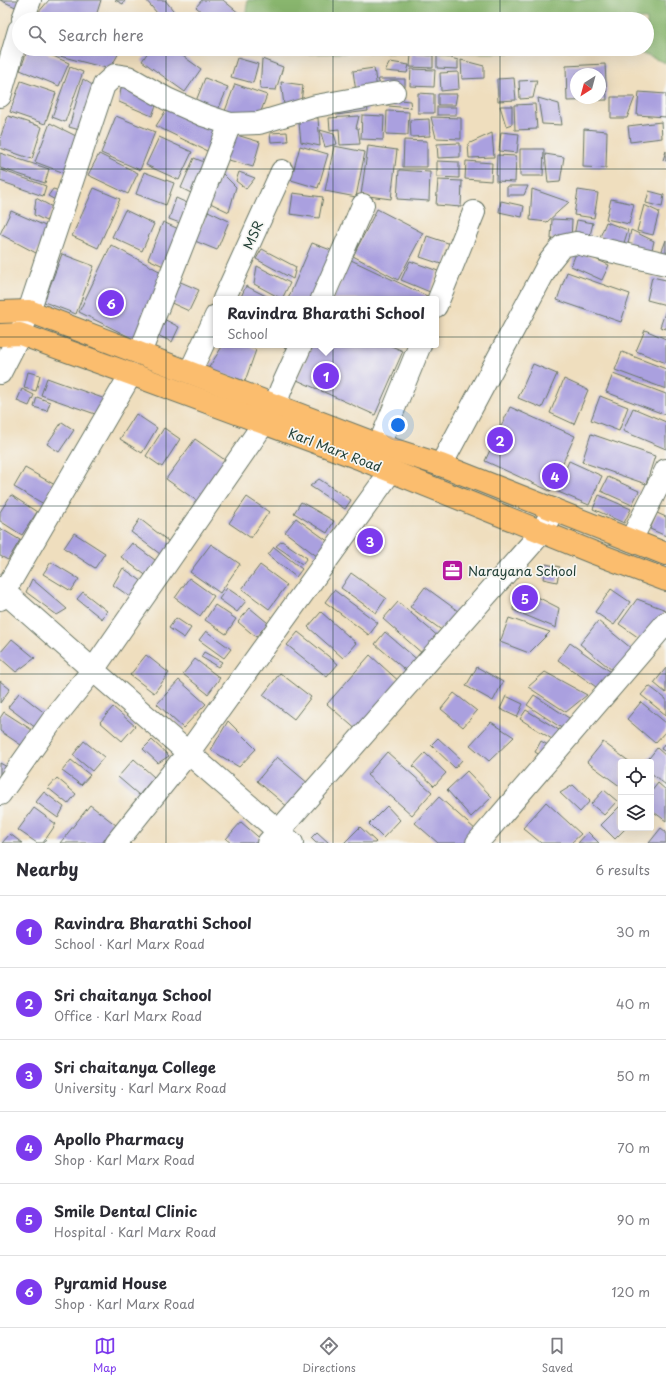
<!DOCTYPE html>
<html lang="en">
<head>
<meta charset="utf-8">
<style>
	body { margin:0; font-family:"Playpen Sans",sans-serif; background:#f7f7f7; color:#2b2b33 }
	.controls { position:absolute; right:12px; bottom:12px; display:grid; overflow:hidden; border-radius:4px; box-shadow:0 4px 16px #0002 }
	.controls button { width:36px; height:36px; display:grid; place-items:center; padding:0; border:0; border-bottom:1px solid #e1e1e2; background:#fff; color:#2b2b33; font:20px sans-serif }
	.compass { position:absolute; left:570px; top:68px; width:36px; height:36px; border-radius:50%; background:#fff; box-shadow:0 4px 16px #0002; rotate:216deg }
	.you { position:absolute; left:398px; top:425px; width:14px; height:14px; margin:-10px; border:3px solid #fff; border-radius:50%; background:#1a73e8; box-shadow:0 0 0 6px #1a73e833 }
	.badge { display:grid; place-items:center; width:26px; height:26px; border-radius:50%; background:#7c3aed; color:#fff; font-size:13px; font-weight:700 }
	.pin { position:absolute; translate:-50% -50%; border:2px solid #fff; box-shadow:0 1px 4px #0006 }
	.popup { position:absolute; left:213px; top:296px; width:226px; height:52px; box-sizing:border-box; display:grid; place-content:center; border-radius:4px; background:#fff; filter:drop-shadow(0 1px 3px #0005); font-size:13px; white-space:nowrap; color:#7c7c81 }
	.popup b { font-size:15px; color:#2b2b33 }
	.popup::after { content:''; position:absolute; left:50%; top:100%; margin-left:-8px; border:8px solid transparent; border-top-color:#fff }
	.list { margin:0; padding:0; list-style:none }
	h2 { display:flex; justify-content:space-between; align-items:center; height:52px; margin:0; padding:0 16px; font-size:17px }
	h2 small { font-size:13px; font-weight:400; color:#7c7c81 }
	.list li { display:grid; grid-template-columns:26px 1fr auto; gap:12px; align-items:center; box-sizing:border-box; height:72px; padding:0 16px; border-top:1px solid #e1e1e2 }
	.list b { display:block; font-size:15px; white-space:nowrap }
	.list p { margin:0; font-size:13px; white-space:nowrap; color:#7c7c81 }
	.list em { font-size:13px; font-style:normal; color:#7c7c81 }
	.icon { flex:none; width:22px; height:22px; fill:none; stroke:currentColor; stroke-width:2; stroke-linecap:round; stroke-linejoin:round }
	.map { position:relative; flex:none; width:666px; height:843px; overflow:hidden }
	.search { position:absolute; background:#fff; box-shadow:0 4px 16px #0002; left:12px; right:12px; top:12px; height:44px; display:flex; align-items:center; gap:10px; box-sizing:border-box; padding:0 14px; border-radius:22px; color:#7c7c81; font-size:15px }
	.sheet { height:484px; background:#fff }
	nav { display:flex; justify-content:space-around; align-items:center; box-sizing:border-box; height:56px; border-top:1px solid #e1e1e2; background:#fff; font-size:11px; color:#7c7c81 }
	nav a { display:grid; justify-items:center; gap:2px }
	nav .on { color:#7c3aed }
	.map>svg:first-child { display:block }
	.forest { fill:#89b66e; stroke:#547a51 }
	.building { fill:#aaa0df; fill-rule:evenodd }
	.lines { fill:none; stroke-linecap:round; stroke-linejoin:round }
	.minor-casing { stroke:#687564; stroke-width:24 }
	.major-casing { stroke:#687564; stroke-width:24 }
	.minor { stroke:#fff; stroke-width:22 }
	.major { stroke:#fbbd6e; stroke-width:22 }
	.grid { fill:none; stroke:#1f3d34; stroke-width:1; stroke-opacity:0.55 }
	.labels { text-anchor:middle; stroke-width:3.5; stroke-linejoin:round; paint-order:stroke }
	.street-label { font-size:13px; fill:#1f3d34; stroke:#f6f6f2 }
	.poi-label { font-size:13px; fill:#1f3d34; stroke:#f6f6f2; text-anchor:start }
</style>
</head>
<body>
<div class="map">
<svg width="666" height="843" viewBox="0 0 666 843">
	<rect width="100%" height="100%" fill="#f6f6f2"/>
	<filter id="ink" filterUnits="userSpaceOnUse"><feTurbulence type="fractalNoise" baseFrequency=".025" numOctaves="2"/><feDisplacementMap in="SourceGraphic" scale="8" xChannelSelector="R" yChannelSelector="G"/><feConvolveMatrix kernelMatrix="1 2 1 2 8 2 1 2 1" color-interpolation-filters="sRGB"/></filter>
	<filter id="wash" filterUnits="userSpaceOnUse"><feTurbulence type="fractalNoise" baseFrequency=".012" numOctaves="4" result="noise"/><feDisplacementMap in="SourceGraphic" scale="16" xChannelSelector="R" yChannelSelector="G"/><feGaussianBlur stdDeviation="0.9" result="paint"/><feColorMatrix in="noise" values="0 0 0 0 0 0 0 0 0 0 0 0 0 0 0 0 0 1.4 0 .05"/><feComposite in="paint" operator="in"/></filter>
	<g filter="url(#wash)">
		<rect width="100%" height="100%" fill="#efdebe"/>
		<g class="forest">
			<polygon points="248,0 666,0 666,63 629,49 647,49 647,19 246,19 245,17"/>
			<polygon points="261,49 583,49 515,53 383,52 264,55"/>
		</g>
		<g id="blocks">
			<g class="building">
				<polygon points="0,0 23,0 20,9"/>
				<polygon points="49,0 101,0 95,19 53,19 37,14"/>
				<polygon points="115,0 125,0 123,4"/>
				<polygon points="146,0 165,0 176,14 173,19 162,19"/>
				<polygon points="202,0 223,0 246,19 210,19 196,7"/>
				<polygon points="124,15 131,19 122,19"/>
				<polygon points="28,49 37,49 69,63 59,86 20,70"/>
				<polygon points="57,49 121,49 110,69 56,55"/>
				<polygon points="150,49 173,49 201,69 185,92 142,61"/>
				<polygon points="217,49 226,49 223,54"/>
				<polygon points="411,54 433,55 433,68 410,67"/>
				<polygon points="437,54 458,60 458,69 437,68"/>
				<polygon points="237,58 258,64 253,83 231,77"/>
				<polygon points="262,59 283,67 276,90 260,89"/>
				<polygon points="461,60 484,66 484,78 462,79"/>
				<polygon points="390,62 409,65 407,73 385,71"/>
				<path d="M605 64 607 100 567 101 566 66ZM576 74H600V98H576Z"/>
				<polygon points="70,67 83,72 65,122 52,117"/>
				<polygon points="374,68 377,89 356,92 353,71"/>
				<polygon points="411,69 435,70 434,87 410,86"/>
				<polygon points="458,72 459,89 441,91 440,73"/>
				<polygon points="205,78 228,87 218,110 196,101"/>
				<polygon points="514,78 516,100 498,101 497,79"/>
				<polygon points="83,79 97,88 83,131 69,127"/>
				<polygon points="378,79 405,79 405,87 381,88"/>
				<polygon points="537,80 533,98 520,99 519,81"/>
				<polygon points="21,81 56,93 45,124 10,112"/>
				<polygon points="122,81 159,97 152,116 119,102"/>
				<polygon points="281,82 303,85 301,103 284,105"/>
				<polygon points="235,84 267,95 257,122 225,111"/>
				<polygon points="639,92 666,94 666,117 637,115"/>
				<polygon points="418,93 434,94 434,113 418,113"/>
				<polygon points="438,94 457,94 455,105 438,105"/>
				<polygon points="611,97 635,97 627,118 611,118"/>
				<polygon points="377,98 410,101 411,108 377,105"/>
				<polygon points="538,98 559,104 562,125 542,124"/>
				<polygon points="366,100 368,111 336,115 335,104"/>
				<polygon points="535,104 537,129 515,130 514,105"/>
				<polygon points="500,106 512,106 512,124 506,126"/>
				<polygon points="168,107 220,127 207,151 156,126"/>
				<rect x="437" y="107" width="19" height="8"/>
				<polygon points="387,111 409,112 408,135 386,134"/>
				<polygon points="298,114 318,118 320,146 301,142"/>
				<polygon points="362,115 384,116 383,140 361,139"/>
				<polygon points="8,116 42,127 32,159 0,148 0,138"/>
				<polygon points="116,116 155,132 140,170 101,153"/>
				<polygon points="359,116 356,128 358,128 360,144 340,145 339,129 330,130 329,118"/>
				<polygon points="431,117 461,118 461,139 436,138"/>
				<polygon points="429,119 430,136 411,137 410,120"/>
				<polygon points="661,122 662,138 630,142 628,126"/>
				<polygon points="50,123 80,138 70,175 35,162"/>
				<polygon points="584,129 607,131 606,168 583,167"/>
				<polygon points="320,130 334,134 337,144 325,147"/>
				<polygon points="287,132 288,141 271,142 270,133"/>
				<polygon points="501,132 519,134 517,153 499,151"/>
				<polygon points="230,133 260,142 253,167 222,158"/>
				<polygon points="492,133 494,157 469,158 468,144"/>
				<polygon points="159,137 192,152 179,180 146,165"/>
				<polygon points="404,140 427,141 427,167 403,167"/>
				<polygon points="460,143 460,157 438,158 437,144"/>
				<polygon points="300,146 328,154 318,188 291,180"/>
				<polygon points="334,146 365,152 356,197 325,191"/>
				<polygon points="368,146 397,150 391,199 361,195"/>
				<polygon points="520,149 544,149 543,176 520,176"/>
				<polygon points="666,151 666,161 663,160"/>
				<polygon points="0,153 49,169 45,183 0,168"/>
				<polygon points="99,154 138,173 128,194 88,175"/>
				<polygon points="545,154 564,157 560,182 548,183"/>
				<polygon points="497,155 516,156 515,182 496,181"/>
				<polygon points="194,158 209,164 195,195 181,188"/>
				<polygon points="437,161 459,162 459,178 437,177"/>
				<polygon points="466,161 492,163 491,181 465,179"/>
				<polygon points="1,170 46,186 43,196 0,181"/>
				<polygon points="399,170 430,172 429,201 397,199"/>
				<polygon points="144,172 174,183 166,205 136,194"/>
				<polygon points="239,172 255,178 246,189 236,181"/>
				<polygon points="222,173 236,187 229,212 208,202"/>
				<polygon points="438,180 462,181 461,207 436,205"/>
				<polygon points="507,186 528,186 524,195 507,195"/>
				<polygon points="94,188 120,199 98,248 72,236"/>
				<polygon points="53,189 67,193 61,203 48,196"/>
				<polygon points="532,189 569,202 547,222 530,220"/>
				<polygon points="578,190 598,193 594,218 574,215"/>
				<polygon points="649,191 664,195 662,207 646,203"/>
				<polygon points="293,193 323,197 319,218 290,214"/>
				<polygon points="36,198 54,208 46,221 34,215"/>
				<polygon points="176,198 194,206 188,226 169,219"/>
				<polygon points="611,199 634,204 629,224 606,219"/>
				<polygon points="501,201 524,206 522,217 499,212"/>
				<polygon points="644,205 659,212 653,235 637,231"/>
				<polygon points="377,209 423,233 398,280 353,256"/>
				<polygon points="125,210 154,224 142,251 112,237"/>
				<polygon points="11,211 50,228 36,253 0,234"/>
				<polygon points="208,211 229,221 217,250 195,241"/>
				<polygon points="552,219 572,220 571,240 551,239"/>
				<polygon points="577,220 593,223 588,244 573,241"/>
				<polygon points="163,222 183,231 168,268 148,259"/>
				<polygon points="606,222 628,230 623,246 600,237"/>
				<polygon points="631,230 654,241 651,254 627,249"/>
				<polygon points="427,236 451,244 444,265 420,257"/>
				<polygon points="666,240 666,259 660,256"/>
				<polygon points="312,243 336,252 315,299 288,299"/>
				<polygon points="111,245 163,273 138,341 79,312"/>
				<polygon points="262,249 296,267 293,279 256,259"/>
				<polygon points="577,251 609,265 602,280 571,266"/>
				<polygon points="62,254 94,266 76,314 44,302"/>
				<polygon points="351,260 427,296 426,299 333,299"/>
				<polygon points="410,261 438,271 430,292 401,280"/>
				<polygon points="257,266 290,283 282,299 254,284"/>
				<polygon points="567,272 630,294 621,322 557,300"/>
				<polygon points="652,277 666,280 666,305 647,300"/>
				<polygon points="176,280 199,290 189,311 167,301"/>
				<polygon points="246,286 272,299 240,299"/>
				<polygon points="666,310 666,329 660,327"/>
				<polygon points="158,316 179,327 172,342 151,332"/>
				<polygon points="645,330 666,339 666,363 636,351"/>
				<polygon points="223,345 247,345 256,350 245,381 208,369"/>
				<polygon points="280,345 295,345 292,351"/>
				<polygon points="312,345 389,345 403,351 375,415 297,380"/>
				<polygon points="622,352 666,369 666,389 615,370"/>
				<polygon points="533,364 557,374 542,408 518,398"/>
				<polygon points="28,372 40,375 36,391 24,388"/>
				<polygon points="613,374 666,394 666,415 606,392"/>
				<polygon points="47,378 108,400 98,415 41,395"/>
				<polygon points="564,379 588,390 574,424 550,413"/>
				<polygon points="22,389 34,395 29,406 17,401"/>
				<polygon points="600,396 628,407 619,431 591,420"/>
				<polygon points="37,397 50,402 47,411 34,407"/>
				<polygon points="510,407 575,436 550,491 485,461"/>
				<polygon points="633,408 666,422 666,449 623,431"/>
				<polygon points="136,414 157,428 142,453 120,439"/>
				<polygon points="62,422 74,430 59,452 47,444"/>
				<polygon points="164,428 180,439 162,467 146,456"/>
				<polygon points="591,434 655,456 646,484 582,462"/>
				<polygon points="195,439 232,465 204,506 166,479"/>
				<polygon points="569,461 602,476 589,505 556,491"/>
				<polygon points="25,468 55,485 44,504 14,487"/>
				<polygon points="608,477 639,491 632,505 601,491"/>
				<polygon points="319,479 351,500 345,509 310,486"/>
				<polygon points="11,495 37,512 22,535 0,521 0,512"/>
				<polygon points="599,495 631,509 624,523 593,509"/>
				<polygon points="247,497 269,512 251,538 229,523"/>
				<polygon points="301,502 334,521 327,533 294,513"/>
				<polygon points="657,513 666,517 666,536 650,529"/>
				<polygon points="296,518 329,542 318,557 285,532"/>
				<polygon points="140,519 173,545 164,557 131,532"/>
				<polygon points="0,528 20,540 8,560 0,556"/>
				<polygon points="74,533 105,553 95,568 64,548"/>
				<polygon points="282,541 307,558 302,564 276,546"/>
				<polygon points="132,543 159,563 148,577 121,557"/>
				<polygon points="211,544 240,564 220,593 190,572"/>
				<polygon points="274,547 302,569 296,577 268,555"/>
				<polygon points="51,562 79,579 71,591 43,574"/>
				<polygon points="546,564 560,567 557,582 543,579"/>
				<polygon points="260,565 287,585 269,609 242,589"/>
				<polygon points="123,568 143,582 132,598 113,585"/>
				<polygon points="351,573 386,598 376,613 341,588"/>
				<polygon points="189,578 214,596 200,616 175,598"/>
				<polygon points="32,579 67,609 57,615 26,592"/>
				<polygon points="516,586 559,608 556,628 513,610"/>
				<polygon points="425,587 462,614 447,634 410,607"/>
				<polygon points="227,588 246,601 237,612 219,599"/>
				<polygon points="611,589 630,602 614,625 595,612"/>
				<polygon points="334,590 378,623 369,635 325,602"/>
				<polygon points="83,592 107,611 102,619 77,599"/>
				<polygon points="637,599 666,610 645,642 619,624"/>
				<polygon points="398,602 440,638 424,655 383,619"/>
				<polygon points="215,605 236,619 226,634 205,620"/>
				<polygon points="250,608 268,623 256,637 238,622"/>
				<polygon points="321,612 356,643 343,658 308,627"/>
				<polygon points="176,618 191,628 184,638 169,628"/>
				<polygon points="509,618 550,632 529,653 500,642"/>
				<polygon points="598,621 637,653 618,675 580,644"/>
				<polygon points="206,631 231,649 224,658 199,640"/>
				<polygon points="298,632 338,664 327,677 287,645"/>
				<polygon points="385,632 420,662 410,674 375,644"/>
				<polygon points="12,639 35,658 16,672 0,658 0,653"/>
				<polygon points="570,643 618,677 606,694 558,660"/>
				<polygon points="204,652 222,662 218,667 201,657"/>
				<polygon points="146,655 169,673 154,693 130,675"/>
				<polygon points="370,655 402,684 359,732 327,704"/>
				<polygon points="195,659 220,678 208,694 183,674"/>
				<polygon points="477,667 503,682 493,701 466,686"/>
				<polygon points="666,668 666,693 654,683"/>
				<polygon points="545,672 587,695 566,712 528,687"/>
				<polygon points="280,673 311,697 294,719 263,695"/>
				<polygon points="179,680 206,704 183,728 157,704"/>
				<polygon points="0,681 10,689 0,703"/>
				<polygon points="649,686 666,699 666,715 641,695"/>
				<polygon points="19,693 46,714 36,728 8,707"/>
				<polygon points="454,693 477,711 463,727 441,709"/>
				<polygon points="534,695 575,722 563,729 527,705"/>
				<polygon points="506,696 523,704 517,717 500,709"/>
				<polygon points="641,702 666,723 666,731 655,743 627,719"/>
				<polygon points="113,707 135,726 122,741 100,722"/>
				<polygon points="526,710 569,736 563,746 520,719"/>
				<polygon points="4,712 32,730 21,745 0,731 0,718"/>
				<polygon points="228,721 256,749 239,767 211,750"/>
				<polygon points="491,722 514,737 489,761 470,745"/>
				<polygon points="438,738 462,760 455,768 431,745"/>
				<polygon points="152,740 169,756 158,763 143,749"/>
				<polygon points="84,741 104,757 92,771 73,755"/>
				<polygon points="541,741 556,750 549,761 535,752"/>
				<polygon points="603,742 630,762 621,762 621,787 587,762"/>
				<polygon points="664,744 666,745 666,752 661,749"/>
				<polygon points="657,748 666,756 666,785 651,773 651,762 646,762"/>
				<polygon points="387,752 432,792 412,815 367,775"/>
				<polygon points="425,753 446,773 434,786 413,766"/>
				<polygon points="277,757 309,784 289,808 257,781"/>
				<polygon points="134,759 154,777 139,795 118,777"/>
				<polygon points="71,760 90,775 81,785 62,771"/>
				<polygon points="0,763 7,767 0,778"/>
				<polygon points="467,771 492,797 471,817 447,790"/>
				<polygon points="57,778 76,794 68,804 48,788"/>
				<polygon points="658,783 666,790 666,821 651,810 651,792"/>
				<polygon points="573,785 590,801 580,812 560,793"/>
				<polygon points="604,790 617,801 604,815 591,804"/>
				<polygon points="44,792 64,807 58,818 36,802"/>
				<polygon points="439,797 486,839 483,843 438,843 415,823"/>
				<polygon points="546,802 581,834 571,843 541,843 523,828"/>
				<polygon points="90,805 116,825 102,843 60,843"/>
				<polygon points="621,805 621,828 626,828 615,839 601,825"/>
				<polygon points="387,806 400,820 383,838 369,824"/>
				<polygon points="34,808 56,824 43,843 37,843 18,830"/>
				<polygon points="241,822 264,842 263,843 231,843 226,839"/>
				<polygon points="360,827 376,842 375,843 344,843"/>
				<polygon points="661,828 666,832 666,843 649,843"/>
				<polygon points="317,832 329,843 316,843 311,838"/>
				<polygon points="588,832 599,843 578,843"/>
				<polygon points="10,834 22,843 2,843"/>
			</g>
		</g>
	</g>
	<g filter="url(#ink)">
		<use href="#blocks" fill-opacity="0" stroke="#687564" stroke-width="1"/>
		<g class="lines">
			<defs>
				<g id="minor">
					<polyline points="23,19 30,0"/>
					<polyline points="0,96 19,30"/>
					<polyline points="224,299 282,171"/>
					<polyline points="322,299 363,205"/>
					<polyline points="436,306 474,212"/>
					<polyline points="140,353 230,124"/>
					<polyline points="190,372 216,316"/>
					<polyline points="0,373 20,334 29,311 104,85 115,75 128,77 167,99 203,115 230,124 259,123 316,106 394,92"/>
					<polyline points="275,405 281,389 301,345"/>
					<polyline points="264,423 93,670 292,843"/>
					<polyline points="379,445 420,345"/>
					<polyline points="441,465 550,261 562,246 576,243 666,264"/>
					<polyline points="631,540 666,470"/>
					<polyline points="0,588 93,670 52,721 0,794"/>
					<polyline points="0,599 131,374"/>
					<polyline points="116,843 188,753 391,471"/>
					<polyline points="268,843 542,532 553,509"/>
					<polyline points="477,843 666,623"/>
				</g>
				<g id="major">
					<polyline points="0,312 29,311 379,445 441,465 666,554"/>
					<polyline points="0,335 20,334 131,374 361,459 592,552 666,580"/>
				</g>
			</defs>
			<use href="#minor" class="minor-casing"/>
			<use href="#major" class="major-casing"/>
			<use href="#minor" class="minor"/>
			<use href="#major" class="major"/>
		</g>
	</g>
	<path class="grid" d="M166 0V19M333 0V19M500 0V19M166 49V843M333 49V843M500 49V843M0 169H666M0 337H666M0 506H666M0 674H666"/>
	<defs>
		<symbol id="office-square" viewBox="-11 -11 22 22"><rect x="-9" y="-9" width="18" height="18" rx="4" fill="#b5179e" stroke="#f6f6f2"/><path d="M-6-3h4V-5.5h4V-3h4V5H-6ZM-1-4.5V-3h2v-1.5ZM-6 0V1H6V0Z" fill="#fff"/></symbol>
	</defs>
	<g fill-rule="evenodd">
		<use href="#office-square" x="440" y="558" width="25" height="25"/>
	</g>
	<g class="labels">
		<g class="street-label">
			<text transform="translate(253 235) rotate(-66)" y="5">MSR</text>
			<text transform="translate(335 450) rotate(21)" y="5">Karl Marx Road</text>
		</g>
		<g class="poi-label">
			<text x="468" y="576">Narayana School</text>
		</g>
	</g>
</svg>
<div class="controls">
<button><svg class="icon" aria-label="locate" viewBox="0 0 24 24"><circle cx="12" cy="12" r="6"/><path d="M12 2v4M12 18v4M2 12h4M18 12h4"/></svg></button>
<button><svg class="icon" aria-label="layers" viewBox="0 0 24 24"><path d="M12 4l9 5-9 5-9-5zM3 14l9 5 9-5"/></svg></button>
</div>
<svg class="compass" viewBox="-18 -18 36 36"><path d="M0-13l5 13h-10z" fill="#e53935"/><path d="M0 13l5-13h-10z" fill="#7c7c81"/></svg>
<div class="you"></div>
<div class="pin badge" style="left:326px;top:376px">1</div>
<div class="popup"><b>Ravindra Bharathi School</b>School</div>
<div class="pin badge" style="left:500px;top:440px">2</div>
<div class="pin badge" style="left:370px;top:541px">3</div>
<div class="pin badge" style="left:555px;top:476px">4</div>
<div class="pin badge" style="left:525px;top:598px">5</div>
<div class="pin badge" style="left:111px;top:303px">6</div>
<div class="search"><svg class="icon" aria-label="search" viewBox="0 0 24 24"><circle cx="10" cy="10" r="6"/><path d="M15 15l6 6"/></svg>Search here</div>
</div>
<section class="sheet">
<h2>Nearby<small>6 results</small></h2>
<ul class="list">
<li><span class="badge">1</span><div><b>Ravindra Bharathi School</b><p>School · Karl Marx Road</p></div><em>30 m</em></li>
<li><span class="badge">2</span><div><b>Sri chaitanya School</b><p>Office · Karl Marx Road</p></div><em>40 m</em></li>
<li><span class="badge">3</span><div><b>Sri chaitanya College</b><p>University · Karl Marx Road</p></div><em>50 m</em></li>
<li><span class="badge">4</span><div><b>Apollo Pharmacy</b><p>Shop · Karl Marx Road</p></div><em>70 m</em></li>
<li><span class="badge">5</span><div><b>Smile Dental Clinic</b><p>Hospital · Karl Marx Road</p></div><em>90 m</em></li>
<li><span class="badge">6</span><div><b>Pyramid House</b><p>Shop · Karl Marx Road</p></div><em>120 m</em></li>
</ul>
</section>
<nav>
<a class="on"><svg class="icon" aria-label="map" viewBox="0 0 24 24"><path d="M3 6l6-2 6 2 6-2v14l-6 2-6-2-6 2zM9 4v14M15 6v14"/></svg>Map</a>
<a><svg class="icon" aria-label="directions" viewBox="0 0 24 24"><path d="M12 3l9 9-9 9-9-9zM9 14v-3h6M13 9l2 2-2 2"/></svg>Directions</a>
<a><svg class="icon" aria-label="saved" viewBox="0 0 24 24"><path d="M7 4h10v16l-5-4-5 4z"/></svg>Saved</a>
</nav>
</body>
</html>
